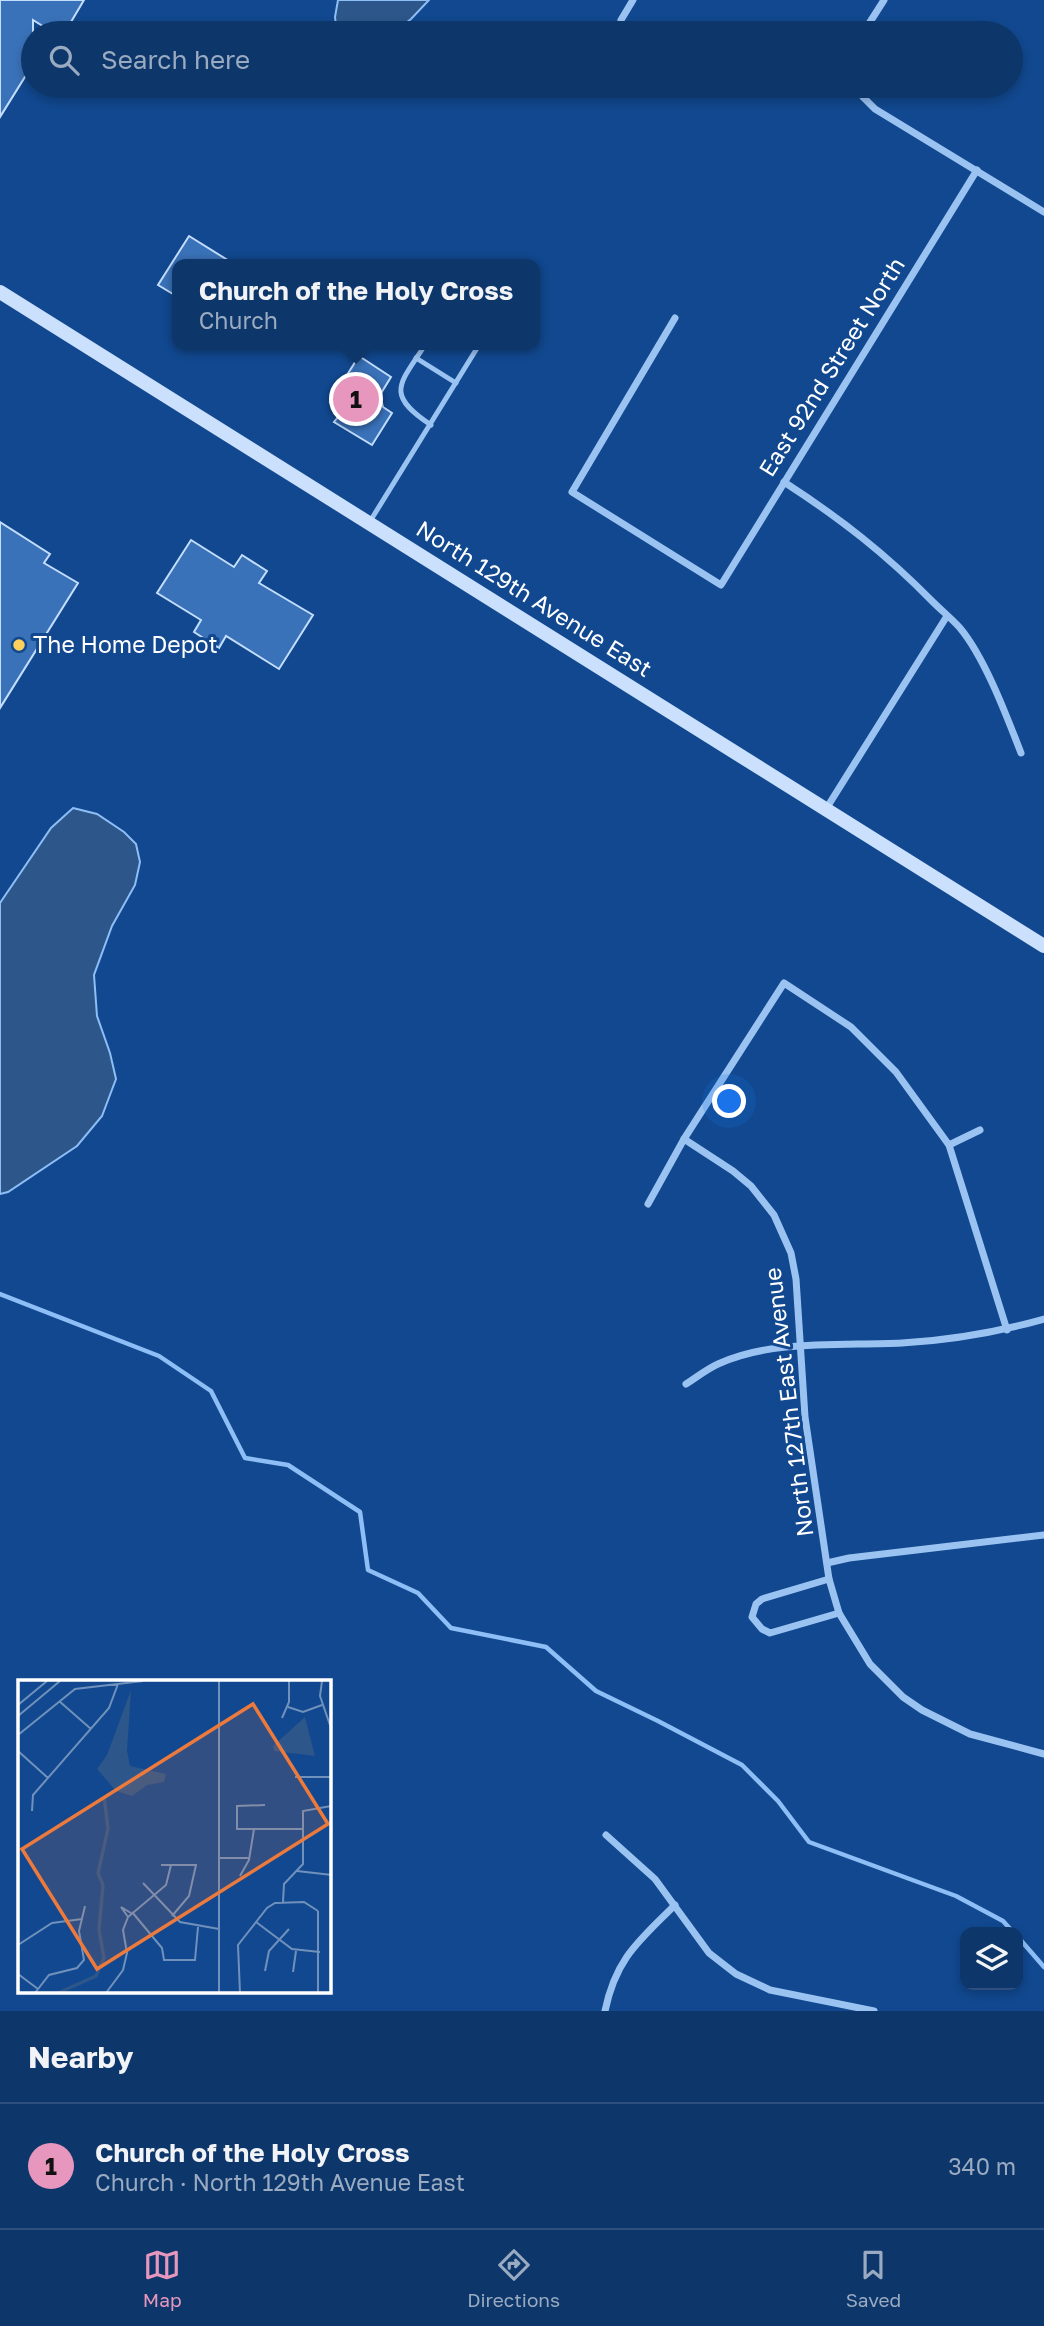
<!DOCTYPE html>
<html lang="en">
<head>
<meta charset="utf-8">
<style>
	body { margin:0; font-family:"Golos Text",sans-serif; background:#1b4173; color:#f1f3f6 }
	.controls { position:absolute; right:21px; bottom:21px; display:grid; overflow:hidden; border-radius:14px; box-shadow:0 4px 10px #0003 }
	.controls button { width:63px; height:63px; display:grid; place-items:center; padding:0; border:0; border-bottom:2px solid #2d507e; background:#0d366b; color:#f1f3f6; font:35px sans-serif }
	.you { position:absolute; left:730px; top:1102px; width:24px; height:24px; margin:-18px; border:5px solid #fff; border-radius:50%; background:#1a73e8; box-shadow:0 0 0 10px #1a73e833 }
	.badge { display:grid; place-items:center; width:46px; height:46px; border-radius:50%; background:#e797bd; color:#111; font-size:23px; font-weight:700 }
	.pin { position:absolute; translate:-50% -50%; border:4px solid #fff; box-shadow:0 2px 7px #0006 }
	.popup { position:absolute; left:172px; top:259px; width:368px; height:91px; box-sizing:border-box; display:grid; place-content:center; border-radius:14px; background:#0d366b; filter:drop-shadow(0 2px 5px #0005); font-size:23px; white-space:nowrap; color:#9aabc1 }
	.popup b { font-size:26px; color:#f1f3f6 }
	.popup::after { content:''; position:absolute; left:50%; top:100%; margin-left:-14px; border:14px solid transparent; border-top-color:#0d366b }
	.list { margin:0; padding:0; list-style:none }
	h2 { display:flex; justify-content:space-between; align-items:center; height:91px; margin:0; padding:0 28px; font-size:30px }
	h2 small { font-size:23px; font-weight:400; color:#9aabc1 }
	.list li { display:grid; grid-template-columns:46px 1fr auto; gap:21px; align-items:center; box-sizing:border-box; height:126px; padding:0 28px; border-top:2px solid #2d507e }
	.list b { display:block; font-size:26px; white-space:nowrap }
	.list p { margin:0; font-size:23px; white-space:nowrap; color:#9aabc1 }
	.list em { font-size:23px; font-style:normal; color:#9aabc1 }
	.icon { flex:none; width:38px; height:38px; fill:none; stroke:currentColor; stroke-width:2; stroke-linecap:round; stroke-linejoin:round }
	.map { position:relative; flex:none; width:1044px; height:2011px; overflow:hidden }
	.search { position:absolute; background:#0d366b; box-shadow:0 4px 10px #0003; left:21px; right:21px; top:21px; height:77px; display:flex; align-items:center; gap:18px; box-sizing:border-box; padding:0 24px; border-radius:38px; color:#9aabc1; font-size:26px }
	.sheet { height:217px; background:#0d366b }
	nav { display:flex; justify-content:space-around; align-items:center; box-sizing:border-box; height:98px; border-top:2px solid #2d507e; background:#0d366b; font-size:19px; color:#9aabc1 }
	nav a { display:grid; justify-items:center; gap:4px }
	nav .on { color:#e797bd }
	.map>svg:first-child { display:block }
	.water { fill:#2d568a; stroke:#8dbef6; stroke-width:2 }
	.lines { fill:none; stroke-linecap:round; stroke-linejoin:round }
	.stream { stroke:#8dbef6; stroke-width:4.5 }
	.building { fill:#3a72b9; stroke:#c3ddfd; stroke-width:2 }
	.lane { stroke:#9bc3f2; stroke-width:5 }
	.street { stroke:#9bc3f2; stroke-width:7 }
	.secondary { stroke:#cae0fc; stroke-width:14 }
	.poi-dot { fill:#ffd05c; stroke:#11488f; stroke-width:2.5 }
	.labels { text-anchor:middle; stroke-width:6; stroke-linejoin:round; paint-order:stroke }
	.street-label { font-size:23px; fill:#fff; stroke:#11488f }
	.poi-label { font-size:23px; fill:#fff; stroke:#11488f; text-anchor:start }
	.inset-river { fill:none; stroke:#2d568a; stroke-width:3.5 }
	.inset-road { fill:none; stroke:#7091bc; stroke-width:2 }
	.view { fill:#ed7a3d; fill-opacity:0.15; stroke:#ed7a3d; stroke-width:3.5 }
	.inset-edge { fill:none; stroke:#fff; stroke-width:3.5 }
</style>
</head>
<body>
<div class="map">
<svg width="1044" height="2011" viewBox="0 0 1044 2011">
	<rect width="100%" height="100%" fill="#11488f"/>
	<g class="water">
		<polygon points="338,0 429,0 411,19 393,33 337,33 335,17"/>
		<polygon points="73,808 97,814 124,832 136,844 140,862 135,885 112,926 94,975 97,1016 110,1053 116,1079 102,1116 77,1146 8,1192 0,1194 0,903 51,828"/>
	</g>
	<g class="lines">
		<g class="stream">
			<polyline points="0,1294 159,1356 211,1391 245,1458 288,1465 360,1512 368,1570 418,1593 451,1628 546,1647 596,1691 658,1721 742,1765 778,1801 809,1842 956,1896 1003,1921 1013,1932"/>
			<polyline points="1018,1937 1044,1967"/>
		</g>
	</g>
	<g class="building">
		<polygon points="0,0 84,0 71,22 90,33 54,33 33,20 33,64 0,117"/>
		<polygon points="189,236 234,264 178,264 178,297 158,285"/>
		<polygon points="359,356 391,377 380,395 383,407 392,413 372,445 334,422 338,417 336,406 330,402"/>
		<polygon points="0,522 50,554 44,563 78,583 0,708"/>
		<polygon points="191,540 234,567 242,555 267,571 259,583 313,615 279,669 226,636 219,648 194,632 201,620 157,593"/>
	</g>
	<g class="lines">
		<g class="lane">
			<path d="M425 345C400 384 384 394 431 425"/>
			<polyline points="416,358 456,383"/>
			<polyline points="369,523 479,345"/>
		</g>
		<g class="street">
			<polyline points="621,20 633,0"/>
			<polyline points="863,33 884,0"/>
			<polyline points="857,86 863,97 875,109 1044,212"/>
			<polyline points="675,318 572,492 721,585 977,170"/>
			<path d="M784 482C841 519 886 554 933 602 942 611 952 619 960 628 985 658 1007 717 1021 753"/>
			<polyline points="826,809 947,616"/>
			<polyline points="684,1139 733,1171 751,1186 774,1215 791,1253 796,1279 805,1417 829,1579 839,1613 870,1664 903,1697 922,1710 970,1734 1044,1754"/>
			<polyline points="949,1145 980,1130"/>
			<polyline points="648,1204 684,1139 784,983 851,1027 896,1072 949,1145 1007,1330"/>
			<path d="M686 1384C697 1377 707 1369 718 1364 772 1339 844 1346 902 1343 951 1340 998 1332 1044 1319"/>
			<polyline points="827,1563 849,1558 1044,1535"/>
			<polyline points="829,1579 762,1599 756,1604 752,1617 762,1629 770,1633 839,1613"/>
			<polyline points="606,1835 655,1879 709,1953 736,1974 770,1990 874,2011"/>
			<path d="M605 2011C616 1958 639 1941 675 1905"/>
		</g>
		<polyline class="secondary" points="0,292 1044,946"/>
	</g>
	<circle class="poi-dot" cx="19" cy="645" r="7"/>
	<g class="labels">
		<g class="street-label">
			<text transform="translate(832 367) rotate(-58)" y="8">East 92nd Street North</text>
			<text transform="translate(534 599) rotate(32)" y="8">North 129th Avenue East</text>
			<text transform="translate(789 1402) rotate(-97)" y="8">North 127th East Avenue</text>
		</g>
		<g class="poi-label">
			<text x="33" y="653">The Home Depot</text>
		</g>
	</g>
	<g transform="translate(18 1680)">
		<rect width="313" height="313" fill="#11488f"/>
		<path d="M113 10 109 71 112 86 148 94 146 102 129 105 114 116 98 111 79 89 89 75ZM287 37 297 76 256 71 255 66Z" fill="#2d568a"/>
		<path class="inset-river" d="M40 313 78 296 86 278 81 250 85 205 80 193 90 149 86 116"/>
		<path class="inset-road" d="M304 1 302 16 313 48V147M41 21 73 49M0 25 29 1M270 27 285 32 304 25M0 36 42 1M264 38 271 22V1M0 55 57 9 125 1M0 71 30 98M277 97H314M247 125 219 126V149H285M14 131 15 115 91 28 100 4M201 178H232M143 185H178L171 216 154 236M279 191 314 195M222 196 231 180 236 149M125 203 162 242 201 249M265 222 266 204 285 184V131L313 126M114 232 144 268 146 280H177L180 247M110 237 103 227 113 233M238 242 274 269 302 272M0 265 34 243 64 239M247 291 251 271 271 249M275 292 278 271M0 294 20 309M17 313 31 295 59 288 66 280 61 251 67 226M88 313 105 290 109 273 105 250 110 237 148 205 153 185M201 313V1M222 313 220 265 249 228 257 223 286 222 300 231M300 313V231"/>
		<path class="view" d="M235 24 310 144 79 289 4 169Z"/>
		<rect width="313" height="313" class="inset-edge"/>
	</g>
</svg>
<div class="controls">
<button><svg class="icon" aria-label="layers" viewBox="0 0 24 24"><path d="M12 4l9 5-9 5-9-5zM3 14l9 5 9-5"/></svg></button>
</div>
<div class="you"></div>
<div class="pin badge" style="left:356px;top:399px">1</div>
<div class="popup"><b>Church of the Holy Cross</b>Church</div>
<div class="search"><svg class="icon" aria-label="search" viewBox="0 0 24 24"><circle cx="10" cy="10" r="6"/><path d="M15 15l6 6"/></svg>Search here</div>
</div>
<section class="sheet">
<h2>Nearby<small></small></h2>
<ul class="list">
<li><span class="badge">1</span><div><b>Church of the Holy Cross</b><p>Church · North 129th Avenue East</p></div><em>340 m</em></li>
</ul>
</section>
<nav>
<a class="on"><svg class="icon" aria-label="map" viewBox="0 0 24 24"><path d="M3 6l6-2 6 2 6-2v14l-6 2-6-2-6 2zM9 4v14M15 6v14"/></svg>Map</a>
<a><svg class="icon" aria-label="directions" viewBox="0 0 24 24"><path d="M12 3l9 9-9 9-9-9zM9 14v-3h6M13 9l2 2-2 2"/></svg>Directions</a>
<a><svg class="icon" aria-label="saved" viewBox="0 0 24 24"><path d="M7 4h10v16l-5-4-5 4z"/></svg>Saved</a>
</nav>
</body>
</html>
